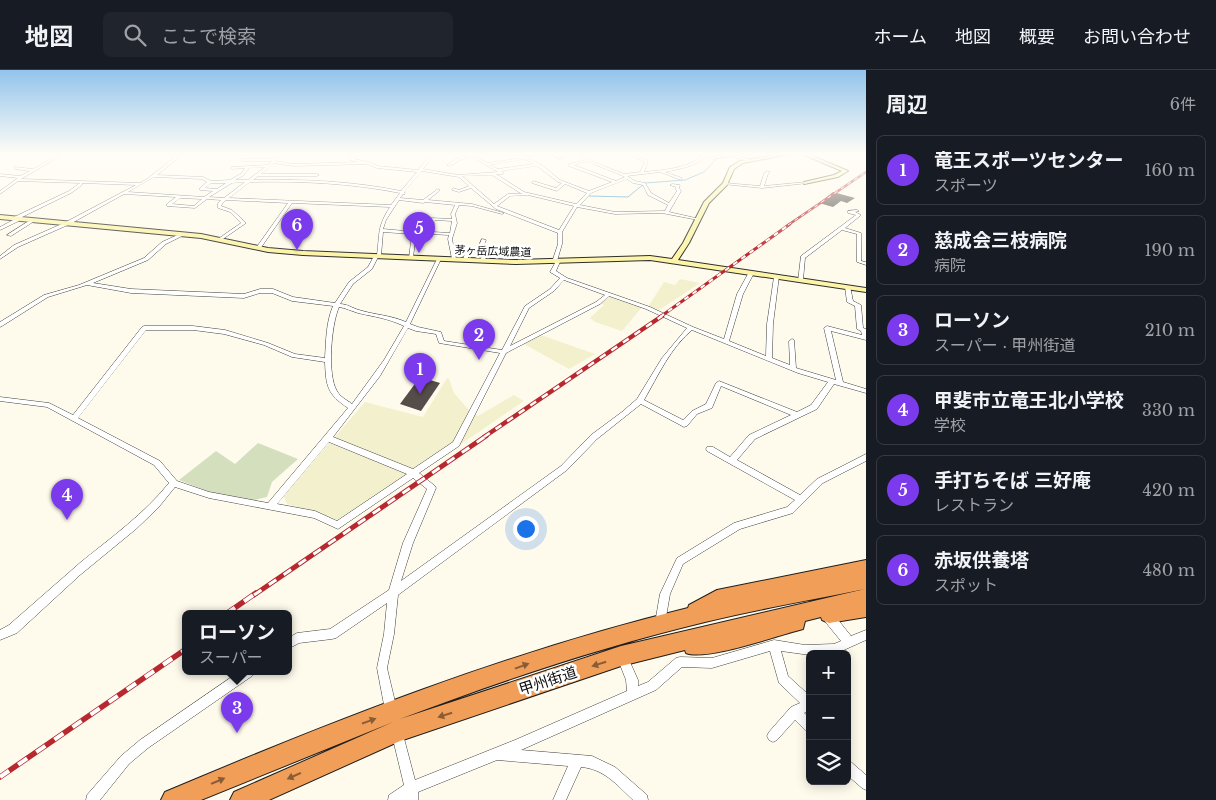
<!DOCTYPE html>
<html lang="ja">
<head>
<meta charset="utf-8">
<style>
	body { margin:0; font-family:"Libre Baskerville","Noto Sans JP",serif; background:#20242c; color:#f1f3f6 }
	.controls { position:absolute; right:15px; bottom:15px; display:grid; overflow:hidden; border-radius:8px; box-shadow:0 2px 12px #0003 }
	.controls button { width:45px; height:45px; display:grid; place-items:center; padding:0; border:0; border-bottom:1px solid #363941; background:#171b24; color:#f1f3f6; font:25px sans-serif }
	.you { position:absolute; left:525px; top:458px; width:18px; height:18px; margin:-12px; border:4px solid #fff; border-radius:50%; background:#1a73e8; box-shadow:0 0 0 8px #1a73e833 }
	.badge { display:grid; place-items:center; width:32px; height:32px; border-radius:50%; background:#7c3aed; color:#fff; font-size:16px; font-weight:700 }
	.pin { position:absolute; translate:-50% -41px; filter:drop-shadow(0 1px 2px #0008) }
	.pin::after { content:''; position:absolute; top:26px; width:18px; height:15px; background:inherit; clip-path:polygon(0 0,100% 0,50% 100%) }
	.popup { position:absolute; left:182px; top:540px; width:110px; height:65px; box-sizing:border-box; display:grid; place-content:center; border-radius:8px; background:#171b24; filter:drop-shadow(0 1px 4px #0005); font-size:16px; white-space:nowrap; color:#9ea1a6 }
	.popup b { font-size:19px; color:#f1f3f6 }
	.popup::after { content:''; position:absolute; left:50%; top:100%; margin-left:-10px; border:10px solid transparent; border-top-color:#171b24 }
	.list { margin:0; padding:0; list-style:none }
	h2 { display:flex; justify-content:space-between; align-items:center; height:65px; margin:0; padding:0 20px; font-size:21px }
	h2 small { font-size:16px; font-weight:400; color:#9ea1a6 }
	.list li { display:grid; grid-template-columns:32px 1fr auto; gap:15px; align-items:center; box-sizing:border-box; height:70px; margin:0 10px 10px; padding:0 10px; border:1px solid #363941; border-radius:8px }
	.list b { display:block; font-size:19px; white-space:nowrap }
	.list p { margin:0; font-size:16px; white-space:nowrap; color:#9ea1a6 }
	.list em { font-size:16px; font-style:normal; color:#9ea1a6 }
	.icon { flex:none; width:28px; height:28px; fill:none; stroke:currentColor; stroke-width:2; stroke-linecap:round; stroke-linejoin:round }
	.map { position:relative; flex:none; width:866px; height:730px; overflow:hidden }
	header { display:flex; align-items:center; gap:30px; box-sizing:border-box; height:70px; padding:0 25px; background:#171b24; border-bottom:1px solid #363941 }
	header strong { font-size:24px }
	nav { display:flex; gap:28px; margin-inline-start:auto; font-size:18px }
	.search { width:350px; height:45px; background:#20242c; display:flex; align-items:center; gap:12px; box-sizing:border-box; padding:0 18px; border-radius:8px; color:#9ea1a6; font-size:19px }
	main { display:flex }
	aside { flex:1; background:#171b24 }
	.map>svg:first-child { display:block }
	.farmland { fill:#f3f0cd }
	.cemetery { fill:#d4dfbe }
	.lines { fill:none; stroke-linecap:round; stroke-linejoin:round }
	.stream { stroke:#3b90c9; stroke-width:1 }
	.building { fill:#544d49 }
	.street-casing { stroke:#3f3f3f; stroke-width:1 }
	.secondary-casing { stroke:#2e2e2e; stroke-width:2 }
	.highway-casing { stroke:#1d1d1d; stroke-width:2 }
	.street { fill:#fff; fill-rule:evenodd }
	.secondary { fill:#fdf4a8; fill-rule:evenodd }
	.highway { fill:#f09e58; fill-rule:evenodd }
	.rail-far4-casing { stroke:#b8282f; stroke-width:2.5 }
	.rail-far3-casing { stroke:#b8282f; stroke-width:3 }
	.rail-far2-casing { stroke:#b8282f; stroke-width:4.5 }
	.rail-far1-casing { stroke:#b8282f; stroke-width:5 }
	.rail-casing { stroke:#b8282f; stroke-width:5.5 }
	.rail-far4 { stroke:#fff; stroke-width:1; stroke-dasharray:4; stroke-linecap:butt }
	.rail-far3 { stroke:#fff; stroke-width:2; stroke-dasharray:5; stroke-linecap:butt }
	.rail-far2 { stroke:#fff; stroke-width:2.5; stroke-dasharray:7; stroke-linecap:butt }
	.rail-far1 { stroke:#fff; stroke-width:3; stroke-dasharray:9; stroke-linecap:butt }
	.rail { stroke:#fff; stroke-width:4; stroke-dasharray:11; stroke-linecap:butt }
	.oneway { fill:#895c36 }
	.labels { text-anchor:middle; stroke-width:5; stroke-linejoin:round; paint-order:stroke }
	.far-street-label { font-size:11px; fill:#0c0c0c; stroke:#fff }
	.near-street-label { font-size:15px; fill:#0c0c0c; stroke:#fff }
</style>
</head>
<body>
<header>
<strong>地図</strong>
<div class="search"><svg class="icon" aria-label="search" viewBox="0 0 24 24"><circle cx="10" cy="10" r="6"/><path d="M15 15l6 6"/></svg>ここで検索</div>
<nav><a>ホーム</a><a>地図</a><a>概要</a><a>お問い合わせ</a></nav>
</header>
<main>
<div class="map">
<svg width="866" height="730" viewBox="0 0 866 730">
	<rect width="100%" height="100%" fill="#fefbec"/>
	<g class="farmland">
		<polygon points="680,209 700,213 659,240 648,237 664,212 675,215"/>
		<polygon points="609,226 642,237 622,261 595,252 590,248 604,235 601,233"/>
		<polygon points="541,265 595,284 569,299 524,274"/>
		<polygon points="447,308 449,309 454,323 468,339 478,346 514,325 524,331 419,403 334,368 365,332 423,347"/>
		<polygon points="329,373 409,404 338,450 287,434 284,426"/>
	</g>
	<polygon class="cemetery" points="258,373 298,389 272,412 267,427 250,431 212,423 179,410 216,381 235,394"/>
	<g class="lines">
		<g class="stream">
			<polyline points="745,84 753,84"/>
			<polyline points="589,126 628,127 645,113 685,110 704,102 716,89 742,84"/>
		</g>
	</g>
	<g class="building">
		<polygon points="833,122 855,128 847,133 841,131 833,137 819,133"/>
		<polygon points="420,307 440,313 421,341 400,334"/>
	</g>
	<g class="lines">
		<defs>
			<g id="street">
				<path d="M60 84H64L21 109 140 113 147 109 179 84H183L157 105 203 107 211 111 230 110 242 103 245 98 232 99 231 97 268 95 272 91H242L241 89H274L278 84H282L275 91 293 94 358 92 350 90 352 85 350 84H355L356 85 354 89 369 92 378 96 418 100 431 84H435L423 99 458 105 498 102 472 87 460 90 450 96 447 95 458 88 469 86 467 84H471L487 93 523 88H520L516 84 523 86 542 84 526 87 543 96 560 110 589 121 612 112 569 96V94L586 90 576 84H580L596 93 624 104 640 102 645 92 628 84H633L648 91 644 102C663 100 686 99 702 86L695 84H701L712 87 729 84 749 89 748 91 729 86 712 89 705 87C694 97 679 99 665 102L682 108 681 110 660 102 627 106 635 111 645 113 651 123 669 133 677 121 675 118 676 117 670 115 672 114 680 115 679 118 681 121 669 142 700 149 698 150 662 143 615 144 577 137 562 162V174L557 191 560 192 556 201 567 208 650 237 693 257 724 269 737 224 749 202H753L754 203 743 224 729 271 766 286 767 254 774 207 779 206 773 254 772 288 790 295 789 271 792 269 794 270 796 298 836 310 824 258 827 256 862 265 861 261 857 259 855 236 847 232 845 217 850 216 853 231 861 235 863 258 866 259V270L831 261 843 312 866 319V323L834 314 817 339 755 369 737 390 800 425 817 409 866 384V391L823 413 793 443 740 459 683 494 670 524 665 553 664 557 660 558 656 557 655 553 660 524 677 488 734 453 787 437 795 430 707 381 706 379 707 377H713L730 387 749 365 791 345 721 316 712 338 697 344 687 356 684 357 641 334 597 369 567 400 398 525 394 564 387 598 397 640 395 644 391 646 387 644 385 640 377 598 384 564 387 533 336 568 332 569 299 573 288 579V568L297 563 330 559 389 520 403 473 427 419 413 408 338 459 314 448 209 428 175 417 158 438 136 459 80 505 17 563 0 570V560L9 555C33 534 57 513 81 492 112 467 144 444 169 413L154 395 47 337 0 331V327L49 333 73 345 142 257 144 256H193L225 260 268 273 295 284 325 288C326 271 326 252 333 236L292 231 272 223H260L244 228 131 223 87 215 48 227 2 256 0 257V252L44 225 79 215 144 188 162 172 182 163 184 164V165L166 174 148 190 93 213 131 219 244 224 260 219H273L293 227 335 233 349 212 368 197 374 186 377 185C380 163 377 157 390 137L292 133 260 179H258L256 178 288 133 226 130 222 134 221 136 232 140 246 153 220 171H218V169L241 153 230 142 218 138V133L221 130 207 129 195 138 167 136V134L176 127 124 124 70 154 18 177 0 189V186L14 175 64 153 136 115 82 113V115L71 123 20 148 21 150 0 160V157L13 150 12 149V148L69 121 80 113 18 111 0 124V121L18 108 0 106V104L20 106 30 101 15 99 14 97 33 99ZM525 89 534 94 498 99 490 95ZM588 91C600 98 614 101 625 107L616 111 574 95ZM274 93 293 96 367 94 377 98 417 102 401 121C352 111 303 109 253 110L258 106H317L319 105 317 104H261ZM537 96 558 112 562 113 556 118 533 111 532 113 557 121 565 114 587 123 576 134 524 122 496 104H503V102L501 101ZM265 97 248 110H235L244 105 249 98ZM422 101 459 107 469 116 459 120 453 118 452 120 459 122 471 118 496 139 558 163V174L552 192 555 193 550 202 560 208 550 219 525 236 502 280 444 271 441 262 418 257 410 254 441 189V188L437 189 406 252C390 245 375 245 359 240 352 238 347 234 340 234L353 214 372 199 378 187 381 186 383 162 412 164 409 188 411 189 413 188 416 162 383 159 386 150 399 130 423 133 425 132 455 135 451 144 452 149 431 148 428 163 430 164 449 165 448 169 452 189 454 190 456 189 452 169 457 153 455 144 459 135 472 136 502 144 504 143 472 134 428 130 439 121 440 120 438 119 423 130 400 128 403 124H405L404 122ZM492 105 522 124H508L494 134 462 106ZM154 107 202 109 207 112 200 118V120L213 121 204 127 128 122ZM627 109 633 113 643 115 648 125 668 135 665 141 615 142 580 135 591 123ZM245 112 224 128 209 127 232 113ZM250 112C300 111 350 113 400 123L391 135 229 128ZM211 113H226L217 119 205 118ZM528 125 574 136 559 160 497 136 510 126ZM180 128 202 129 194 136 172 134ZM435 150 452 151 450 163 433 162ZM564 210 605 225 596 232 510 276 529 238 554 221ZM609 226 646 239 687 258 662 288 637 329 622 342 591 365 561 396 401 511 413 473 436 418 435 416 419 403 459 376 506 283 600 234ZM339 237C346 238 351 241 358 243 375 247 387 248 404 256L384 290 352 334C347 330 340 327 337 321 327 305 331 255 339 237ZM408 258 416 261 436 264 439 273 500 283 453 372 413 399 333 367 380 306ZM146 260H193L224 264 264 275 292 287 325 292C326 316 327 324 348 338L268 433 209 422 177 411 160 391 78 348ZM692 260 798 303 828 312 811 335 797 342 719 311 716 313 706 334 692 341 683 350 644 330C658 306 670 278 692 260ZM329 372 407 404 337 451 315 441 277 434Z"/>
				<polygon points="550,84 555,84 563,88 560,89"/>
				<polygon points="767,101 770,102 768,104 764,116 806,112 808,113 762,118 723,114 725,113 760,116 764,104"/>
				<polygon points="857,140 859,141 855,142 861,145 845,158 861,163 861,191 866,192 866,195 857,192 857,164 842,160 805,188 803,210 798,211 801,186 856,145 848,143 848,141"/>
				<polygon points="32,149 36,150 11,166 7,165"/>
				<polygon points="482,169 486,170 483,177 489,180 484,191 482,192 480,191 484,181 478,178"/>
				<polygon points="464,177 468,177 471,180 467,190 465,191 463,190 466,180 464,178"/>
				<path d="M827 540 831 541 851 566 866 560V570L835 584H810V585L781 581 788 606 810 626V640L804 643 810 648V663L806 661 795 650 777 670 773 672 769 670 767 666 769 662 791 637 800 633 779 613 770 581 712 598 682 597 656 620 521 680 592 686 615 697 647 725 648 730H633C616 714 604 699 581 697L566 730H553L568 696 497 690 418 722V730H388L389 725 404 715 391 661 393 657 397 655 401 657 415 710 515 670 627 621 626 610 617 587 618 583 622 582 626 583 638 610V616L648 612 676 588 680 587 712 588 774 570 805 575 834 574 841 571 823 549 822 545 823 541Z"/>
				<polygon points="239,602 253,602 252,606 148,678 129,694 100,730 86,730 87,725 121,686 140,670"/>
				<polygon points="847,690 851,692 866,705 866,720 862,718 847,705"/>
			</g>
			<g id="secondary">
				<polygon points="781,84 790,84 743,93 734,99 727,115 709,133 689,173 678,190 866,218 866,222 650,190 516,194 303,185 268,182 201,168 0,149 0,145 201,164 268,178 303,181 516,190 650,186 672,189 683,173 704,132 723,113 730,97 740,91"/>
				<polygon points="802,84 808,84 848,101 838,107 804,114 804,112 834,105 842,101"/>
			</g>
			<path id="highway" d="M866 490V547L829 553 822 550 821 547 805 551 803 559 796 561C773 567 705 591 686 583L685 580 621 596 400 671 269 730H230L234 722 393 652 201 730H161L165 722C335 650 508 582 688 538L689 535 717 520ZM865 519 621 576 400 649C500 611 601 577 705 552 758 539 811 530 865 519Z"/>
		</defs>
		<use href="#street" class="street-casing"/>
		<use href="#secondary" class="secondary-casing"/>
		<use href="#highway" class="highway-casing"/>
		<use href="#street" class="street"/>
		<use href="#secondary" class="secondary"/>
		<use href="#highway" class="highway"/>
		<defs>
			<polyline id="rail-far4" points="788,155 866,102"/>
			<polyline id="rail-far3" points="660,247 790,154"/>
			<polyline id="rail-far2" points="484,367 662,246"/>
			<polyline id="rail-far1" points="254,525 486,366"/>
			<g id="rail">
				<polyline points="226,544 256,523"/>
				<polyline points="0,707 186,579"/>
			</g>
		</defs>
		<use href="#rail-far4" class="rail-far4-casing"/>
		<use href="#rail-far3" class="rail-far3-casing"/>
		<use href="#rail-far2" class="rail-far2-casing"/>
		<use href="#rail-far1" class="rail-far1-casing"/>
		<use href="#rail" class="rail-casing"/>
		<use href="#rail-far4" class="rail-far4"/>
		<use href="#rail-far3" class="rail-far3"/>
		<use href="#rail-far2" class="rail-far2"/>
		<use href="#rail-far1" class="rail-far1"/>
		<use href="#rail" class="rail"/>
	</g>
	<defs><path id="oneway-solid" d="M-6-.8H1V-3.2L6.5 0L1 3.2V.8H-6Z" transform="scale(1.25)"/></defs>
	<g class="oneway">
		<use href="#oneway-solid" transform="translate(599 594) rotate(162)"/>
		<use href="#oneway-solid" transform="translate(522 596) rotate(-20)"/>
		<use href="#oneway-solid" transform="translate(445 645) rotate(162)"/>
		<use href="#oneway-solid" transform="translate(369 651) rotate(-20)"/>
		<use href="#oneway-solid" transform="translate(294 706) rotate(156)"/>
		<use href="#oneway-solid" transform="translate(218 711) rotate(-23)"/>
	</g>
	<linearGradient id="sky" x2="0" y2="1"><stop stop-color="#92c4ed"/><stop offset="0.45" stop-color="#fffdf6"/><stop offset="1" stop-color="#fffdf6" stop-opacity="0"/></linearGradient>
	<rect width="866" height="186" fill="url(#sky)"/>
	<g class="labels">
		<g class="far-street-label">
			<text transform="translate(493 181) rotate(2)" y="4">茅ヶ岳広域農道</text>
		</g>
		<g class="near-street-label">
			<text transform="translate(548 611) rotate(-18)" y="5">甲州街道</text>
		</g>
	</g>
</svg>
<div class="controls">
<button>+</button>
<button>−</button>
<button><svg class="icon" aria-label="layers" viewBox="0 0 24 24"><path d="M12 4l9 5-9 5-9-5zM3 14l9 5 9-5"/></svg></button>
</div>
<div class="you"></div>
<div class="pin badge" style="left:420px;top:324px">1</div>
<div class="pin badge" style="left:479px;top:290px">2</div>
<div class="pin badge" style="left:237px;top:663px">3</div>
<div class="popup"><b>ローソン</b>スーパー</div>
<div class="pin badge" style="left:67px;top:450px">4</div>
<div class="pin badge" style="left:419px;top:183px">5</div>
<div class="pin badge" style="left:297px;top:180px">6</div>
</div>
<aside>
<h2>周辺<small>6件</small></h2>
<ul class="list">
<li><span class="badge">1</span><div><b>竜王スポーツセンター</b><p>スポーツ</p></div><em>160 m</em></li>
<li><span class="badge">2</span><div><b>慈成会三枝病院</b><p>病院</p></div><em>190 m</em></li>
<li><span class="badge">3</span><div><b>ローソン</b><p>スーパー · 甲州街道</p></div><em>210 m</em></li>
<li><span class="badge">4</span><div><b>甲斐市立竜王北小学校</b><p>学校</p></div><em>330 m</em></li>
<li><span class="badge">5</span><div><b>手打ちそば 三好庵</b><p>レストラン</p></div><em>420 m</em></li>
<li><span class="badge">6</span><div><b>赤坂供養塔</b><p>スポット</p></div><em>480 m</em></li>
</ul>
</aside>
</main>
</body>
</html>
